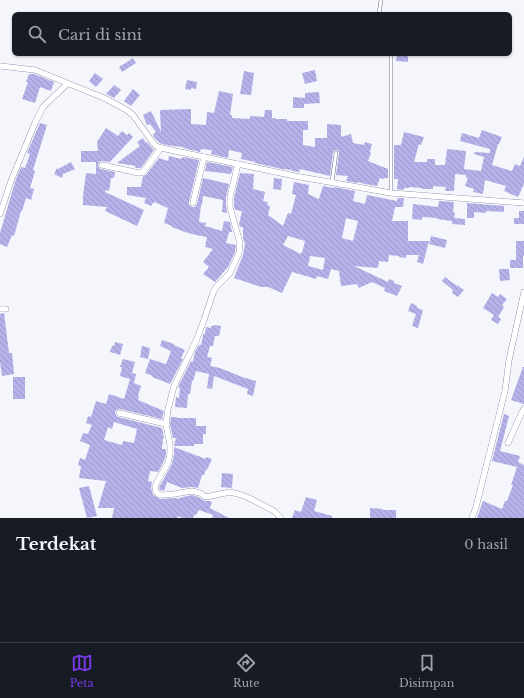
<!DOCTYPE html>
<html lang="id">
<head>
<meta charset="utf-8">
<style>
	body { margin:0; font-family:"Libre Baskerville",serif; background:#20242c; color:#f1f3f6 }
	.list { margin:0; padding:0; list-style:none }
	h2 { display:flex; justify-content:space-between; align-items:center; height:52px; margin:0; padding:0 16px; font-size:17px }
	h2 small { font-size:13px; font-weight:400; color:#9ea1a6 }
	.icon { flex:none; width:22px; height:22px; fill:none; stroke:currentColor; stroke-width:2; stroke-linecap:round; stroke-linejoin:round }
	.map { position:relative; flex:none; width:524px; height:518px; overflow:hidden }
	.search { position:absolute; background:#171b24; box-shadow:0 1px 3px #0004; left:12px; right:12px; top:12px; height:44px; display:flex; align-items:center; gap:10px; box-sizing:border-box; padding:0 14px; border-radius:6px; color:#9ea1a6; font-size:15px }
	.sheet { height:124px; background:#171b24 }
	nav { display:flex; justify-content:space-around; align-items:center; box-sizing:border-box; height:56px; border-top:1px solid #363941; background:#171b24; font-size:11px; color:#9ea1a6 }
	nav a { display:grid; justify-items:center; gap:2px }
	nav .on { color:#7c3aed }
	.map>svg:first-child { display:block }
	.building { fill:url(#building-back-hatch); fill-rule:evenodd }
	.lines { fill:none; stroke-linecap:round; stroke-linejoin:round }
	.lane-casing { stroke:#696886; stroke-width:4 }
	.street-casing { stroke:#696886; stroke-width:6 }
	.lane { stroke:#fff; stroke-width:3 }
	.street { stroke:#fff; stroke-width:5.5 }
</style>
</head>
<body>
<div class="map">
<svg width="524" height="518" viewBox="0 0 524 518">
	<defs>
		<pattern id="building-back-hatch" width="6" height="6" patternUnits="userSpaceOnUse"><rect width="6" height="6" fill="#b4b2e9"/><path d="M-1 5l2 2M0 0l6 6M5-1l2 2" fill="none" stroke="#9a98c7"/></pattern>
	</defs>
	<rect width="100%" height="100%" fill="#f5f5fc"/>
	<g class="building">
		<polygon points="397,54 408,54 408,62 396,61"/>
		<polygon points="133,58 136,63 122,72 119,67"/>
		<polygon points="315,70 317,81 305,84 302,73"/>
		<polygon points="244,71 254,73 251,95 240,94"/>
		<polygon points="95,73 103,79 96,87 89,81"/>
		<polygon points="29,74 34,74 54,82 51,91 40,87 35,103 22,99 28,82 26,82"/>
		<polygon points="187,80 197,82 196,89 191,88 191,90 185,89"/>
		<polygon points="114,85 121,90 114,98 106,94"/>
		<polygon points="133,89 140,95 131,106 124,101"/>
		<polygon points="219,91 233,94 230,115 232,115 232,118 250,119 250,116 264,117 265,110 272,110 272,118 275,118 275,119 287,119 287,121 308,121 308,130 303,130 303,145 315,147 315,138 327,138 327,124 341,125 341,137 351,134 353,143 364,145 365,142 372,144 370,152 371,153 368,161 388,169 388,178 384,178 384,179 380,178 377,186 365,184 358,182 358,183 346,181 348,176 336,175 339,153 339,152 337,150 335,150 333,152 330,176 300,169 299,172 292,171 292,170 282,169 255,163 255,162 241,159 242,153 229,150 228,158 211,154 212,150 201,149 200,152 183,148 184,147 172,146 162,144 159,142 154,137 153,134 156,132 150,124 147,125 143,115 151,111 161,132 160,110 191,109 191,124 206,125 207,112 214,113"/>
		<polygon points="319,92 320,103 304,104 304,108 293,108 293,97 305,98 305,93"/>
		<polygon points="40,123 47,125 33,170 35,171 30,188 34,189 31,200 26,198 22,211 21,211 14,236 12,235 7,247 0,244 0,233 15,182 21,167 25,168 30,154 27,153"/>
		<polygon points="106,128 118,136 122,131 127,135 129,133 133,137 110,162 101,161 99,162 98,164 99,168 101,169 115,172 114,178 111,178 109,191 105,190 105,192 144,210 137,226 105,211 107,207 83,205 83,196 86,173 96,174 96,162 81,162 81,151 98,151 97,142"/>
		<polygon points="482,130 502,137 499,144 498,144 492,165 512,171 515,164 520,166 524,157 524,184 518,197 504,191 506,186 485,180 483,194 473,192 474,189 465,186 468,178 466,178 466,175 455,174 454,191 445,191 446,187 433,186 433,189 422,189 422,188 409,187 409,188 404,188 404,190 397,189 398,179 394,179 394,145 401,145 404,132 424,137 421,145 419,144 414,162 427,162 427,159 435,159 435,165 445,165 447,149 466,151 464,169 481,171 484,157 474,154 475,152 490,153 490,149 460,141 462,133 479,138"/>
		<polygon points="143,138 146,143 147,142 154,150 141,168 135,168 136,166 117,163 140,146 137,142"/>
		<polygon points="169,156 181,159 181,158 183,158 183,157 199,160 189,202 189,205 192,207 195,207 197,204 203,178 229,184 226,197 226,206 227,213 222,212 223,200 203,196 202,205 201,205 199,222 206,223 205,226 222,231 224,221 230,222 232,232 229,232 226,243 236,245 235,252 227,269 227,268 215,282 203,274 209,267 203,262 213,249 205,247 207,237 196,235 185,232 172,227 172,226 164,223 168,208 154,202 151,206 144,203 146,198 127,195 127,187 141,187 143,176 146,175 159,158 168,161"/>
		<polygon points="71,162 75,169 63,174 62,178 54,174 57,168 58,169"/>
		<polygon points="207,162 233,167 231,174 205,171"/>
		<path d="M240 173 254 174 253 189 265 192 263 201 268 202 267 205 270 206 268 215 283 226 288 213 291 214 296 195 292 194 294 182 309 185 308 194 319 199 323 186 334 188V187L355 191 353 201 365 204 367 195 397 201 398 198H404L403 207H395L392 221H408V241H429L423 264 417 262 419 255H406V258L399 257V256L389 255 388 262 379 261 378 268 354 266 388 282 389 279 394 281V283L402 286 397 296 384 291 385 288 372 282 359 288 357 284 341 286 339 271 331 269 328 279 317 276 316 279 292 272 282 293 268 287H261L234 278 243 255 245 244 243 238V227H240L239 224 242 211 235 210 234 206V198ZM346 218 358 221 353 241 342 238ZM288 236 305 241 302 253 301 252V254L283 245ZM310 256 325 258 323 270 308 266Z"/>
		<polygon points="274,178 282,179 281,190 273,189"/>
		<polygon points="439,201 454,202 453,212 455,213 454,218 465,219 465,225 452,224 452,221 437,219 437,218 422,217 422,220 412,219 413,204 438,207"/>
		<polygon points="467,203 504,206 504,212 486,211 486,213 474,212 474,218 467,218"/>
		<polygon points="519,211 524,211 524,224 514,224 514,218 519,218"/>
		<polygon points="431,236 447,240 445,248 429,244"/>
		<polygon points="516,241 524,241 524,256 523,256 523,268 510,268 510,260 516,260"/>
		<polygon points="499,269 509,269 510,280 500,281"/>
		<polygon points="445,277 457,286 457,285 464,290 458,297 452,293 453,290 442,281"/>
		<polygon points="492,293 498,297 500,294 507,299 502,305 504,307 498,317 501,319 498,324 491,320 494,315 483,308"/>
		<polygon points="411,303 417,306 417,308 423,310 418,328 412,326 416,314 408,311"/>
		<polygon points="4,313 9,353 12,353 14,374 2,376 0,362 0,314"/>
		<polygon points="214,325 221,326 219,336 215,336 213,346 210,346 207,357 212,358 210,366 220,368 242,377 256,381 253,396 247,394 248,389 214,376 212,389 207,388 209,374 196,371 193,381 192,381 190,394 188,394 187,408 175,407 176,397 179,398 180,388 178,387 191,361 193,362 195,352 199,345 201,345 203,336 203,334 205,334 206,327 211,328 211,326 213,326"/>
		<polygon points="162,340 174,344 174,345 185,350 181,358 183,359 170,384 152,377 153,376 145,373 150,359 166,364 171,351 160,346"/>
		<polygon points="115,342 123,344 120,355 110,352 112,346 114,346"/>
		<polygon points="142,346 150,348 148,359 140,357"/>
		<path d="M123 359 135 362 132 373 136 374 134 383 141 386 138 396 139 397 138 400 164 411 162 418H163L162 419 120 409 116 410 115 412 116 416 118 417 162 428 164 438H163L162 449H166V454L164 461 158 472 150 471 148 481 152 482 151 488 153 495 160 499 176 498 178 499 179 498 192 495 198 497 205 501H210L212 502 210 508 229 518H212L213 515 199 510 196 515 195 514 193 518H183L178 516 177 518H112L114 508H98L106 481 79 478 81 466 78 465 80 458 85 460 90 445 80 441 83 433 88 434 92 425 86 423 88 416 91 417 96 401 106 404 109 394 124 399 130 379 120 376 122 367H120ZM114 422 137 429 134 443 123 441 122 445 104 440 108 427 112 429Z"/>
		<polygon points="523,367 524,367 524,404 511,400"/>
		<rect x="13" y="377" width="12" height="22"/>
		<polygon points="504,414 509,416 500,451 520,456 518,462 524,465 524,518 477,518 483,501 502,509 505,501 507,501 513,485 511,485 517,467 492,461"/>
		<polygon points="171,417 177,417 177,418 196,418 196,426 206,426 206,434 203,434 203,444 194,444 194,446 174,446 176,438 173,438 170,424"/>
		<polygon points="174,447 206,459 206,457 212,459 207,470 206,469 204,475 202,475 198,488 192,487 182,488 167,482 164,491 160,490 159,487 161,484 172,464 174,455"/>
		<polygon points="222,473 233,474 232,488 221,487"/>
		<polygon points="89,486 97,516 87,518 79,488"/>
		<polygon points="306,497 317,500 314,511 332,516 332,518 292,518 295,510 301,512"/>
		<polygon points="370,508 383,509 383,510 396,510 396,518 370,518"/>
	</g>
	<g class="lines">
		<defs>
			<g id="lane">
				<polyline points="379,14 381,0"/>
				<polyline points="332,182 336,153"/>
				<polyline points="391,193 391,54"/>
			</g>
			<g id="street">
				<polyline points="0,66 35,70 104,98 125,109 133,115 151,140 156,146 161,148 295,176 391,193 524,203"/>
				<polyline points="238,164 230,197 230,206 231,211 238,236 240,243 239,253 230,273 216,287 213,293 204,320 196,341 174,386 168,409 166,424 170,445 170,454 168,463 157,482 155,487 156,492 160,495 165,495 174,494 192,491 200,493 206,497 230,492 238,494 247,497 274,511 281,518"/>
				<polyline points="102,165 139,173 143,172 161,148"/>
				<polyline points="193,203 204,157"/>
				<polyline points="0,214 11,181 35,123 43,107 67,84"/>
				<polyline points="0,309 6,309"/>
				<polyline points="119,413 166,424"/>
				<polyline points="508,443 522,412 524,409"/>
				<polyline points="472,518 476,507 505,391 509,360 524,292"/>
			</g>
		</defs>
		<use href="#lane" class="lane-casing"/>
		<use href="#street" class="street-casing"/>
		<use href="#lane" class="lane"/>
		<use href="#street" class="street"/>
	</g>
</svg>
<div class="search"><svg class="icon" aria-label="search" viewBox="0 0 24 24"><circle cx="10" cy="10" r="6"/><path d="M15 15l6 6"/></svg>Cari di sini</div>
</div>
<section class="sheet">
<h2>Terdekat<small>0 hasil</small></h2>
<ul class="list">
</ul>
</section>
<nav>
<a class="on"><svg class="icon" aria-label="map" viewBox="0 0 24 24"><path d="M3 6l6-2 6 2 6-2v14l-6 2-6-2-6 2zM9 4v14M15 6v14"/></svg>Peta</a>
<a><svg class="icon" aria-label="directions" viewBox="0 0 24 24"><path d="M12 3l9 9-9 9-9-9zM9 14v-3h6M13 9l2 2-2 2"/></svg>Rute</a>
<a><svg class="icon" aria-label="saved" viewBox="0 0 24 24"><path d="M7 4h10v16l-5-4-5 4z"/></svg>Disimpan</a>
</nav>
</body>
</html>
